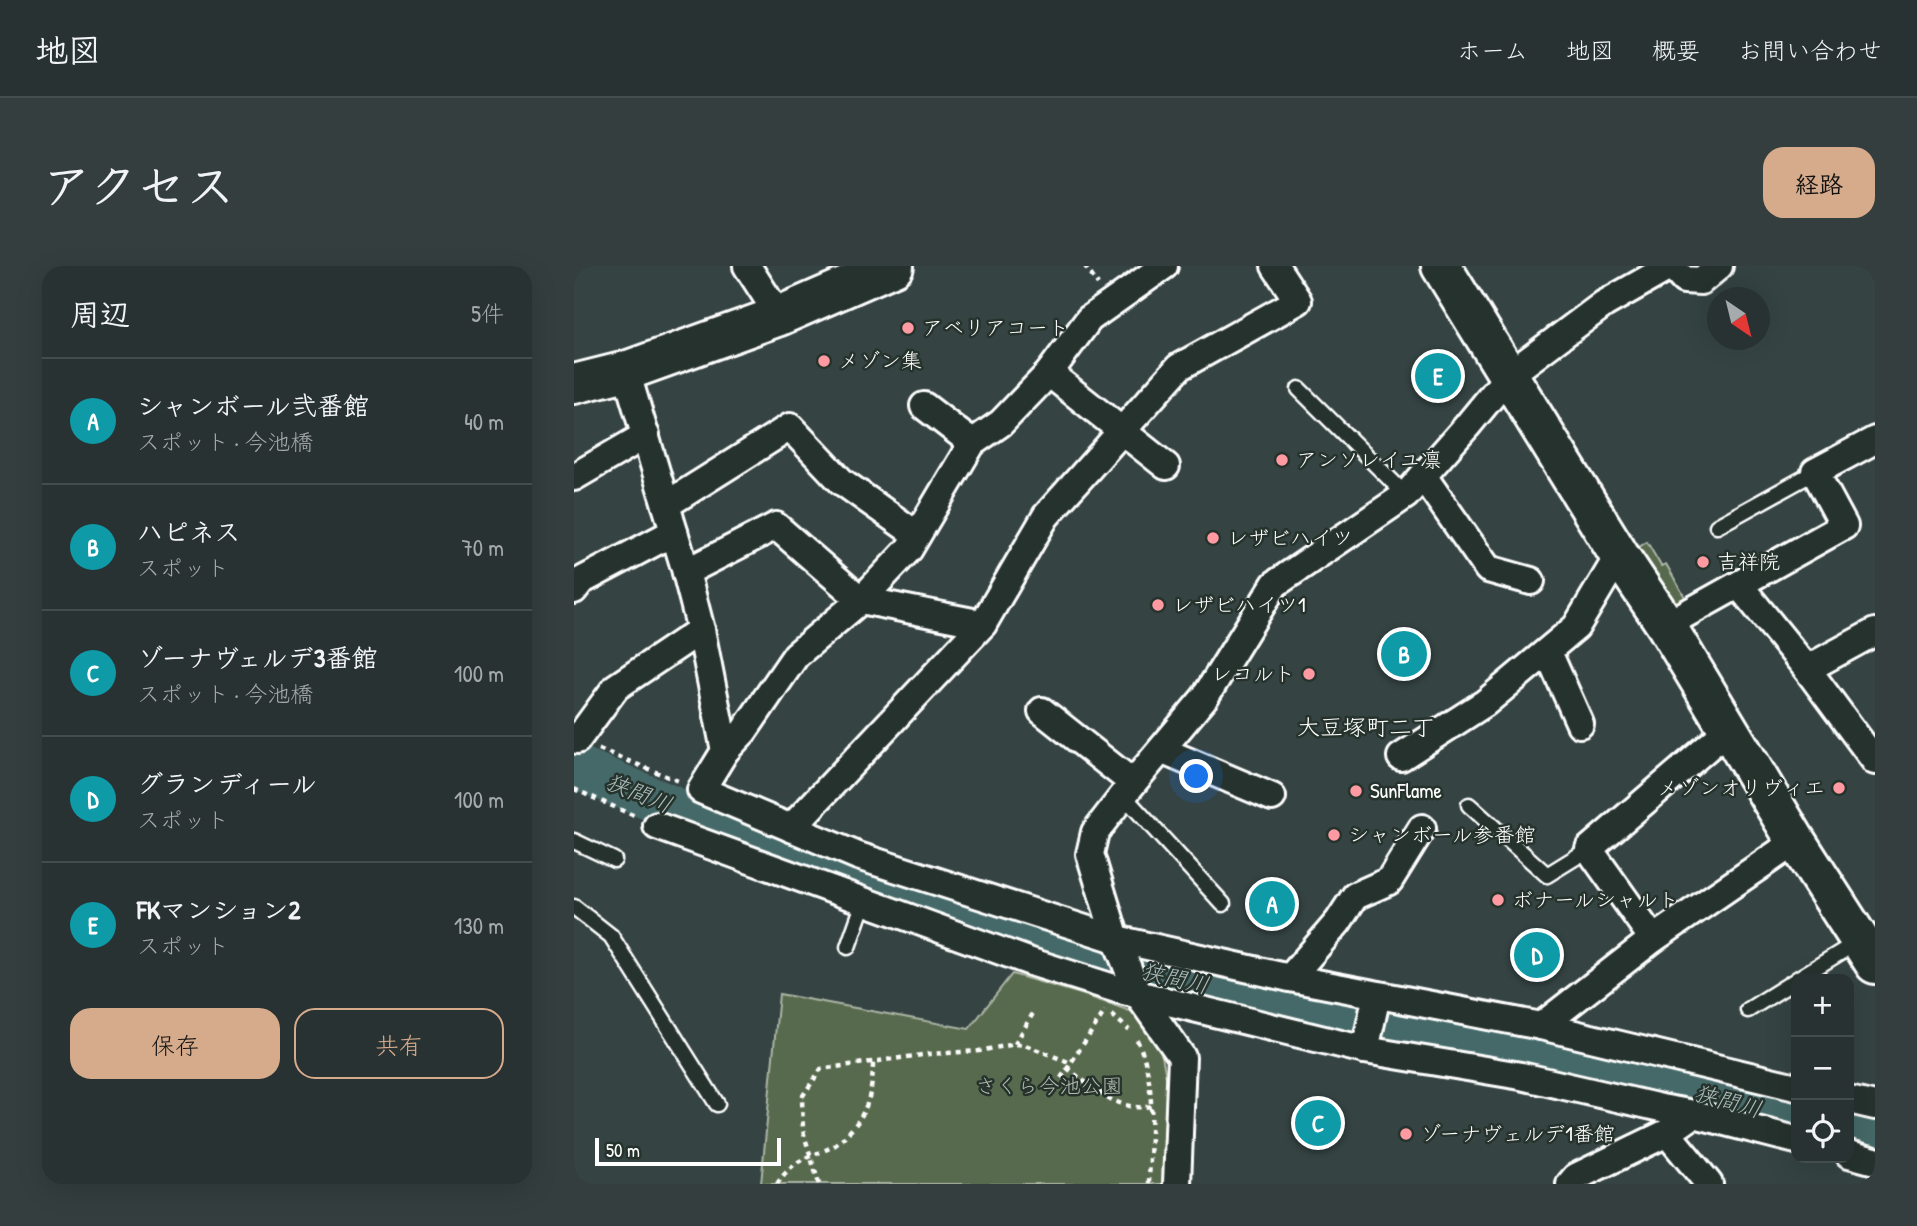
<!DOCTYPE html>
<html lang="ja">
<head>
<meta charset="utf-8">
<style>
	body { margin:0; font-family:"Patrick Hand","Klee One",sans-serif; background:#343e3e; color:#f1f3f6 }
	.controls { position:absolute; right:21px; bottom:21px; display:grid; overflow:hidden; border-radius:14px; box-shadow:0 7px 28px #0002 }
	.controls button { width:63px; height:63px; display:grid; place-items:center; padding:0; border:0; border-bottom:2px solid #444d4d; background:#283232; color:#f1f3f6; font:35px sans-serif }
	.compass { position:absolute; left:1133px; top:21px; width:63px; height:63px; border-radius:50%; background:#283232; box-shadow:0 7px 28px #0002; rotate:145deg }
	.scale { position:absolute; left:21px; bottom:18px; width:186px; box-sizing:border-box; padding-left:7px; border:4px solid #fff; border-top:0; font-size:19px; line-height:24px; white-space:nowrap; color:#fff; -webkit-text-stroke:5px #26332d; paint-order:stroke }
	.you { position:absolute; left:623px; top:511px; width:24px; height:24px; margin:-18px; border:5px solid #fff; border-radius:50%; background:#1a73e8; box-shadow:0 0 0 10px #1a73e833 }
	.badge { display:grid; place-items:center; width:46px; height:46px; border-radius:50%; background:#d6ab8b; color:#fff; font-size:23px; font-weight:700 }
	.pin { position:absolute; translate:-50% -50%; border:4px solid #fff; box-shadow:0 2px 7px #0006 }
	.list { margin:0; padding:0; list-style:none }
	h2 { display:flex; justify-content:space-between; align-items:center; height:91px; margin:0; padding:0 28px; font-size:30px }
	h2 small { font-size:23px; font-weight:400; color:#a5aaac }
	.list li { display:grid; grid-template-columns:46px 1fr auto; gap:21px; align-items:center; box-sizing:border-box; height:126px; padding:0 28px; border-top:2px solid #444d4d }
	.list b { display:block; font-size:26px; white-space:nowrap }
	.list p { margin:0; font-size:23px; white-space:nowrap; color:#a5aaac }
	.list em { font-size:23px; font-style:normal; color:#a5aaac }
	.actions { display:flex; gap:14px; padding:21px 28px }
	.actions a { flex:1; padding:16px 0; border:2px solid #d6ab8b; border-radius:21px; text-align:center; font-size:24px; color:#d6ab8b }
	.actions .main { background:#d6ab8b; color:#111 }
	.icon { flex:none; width:38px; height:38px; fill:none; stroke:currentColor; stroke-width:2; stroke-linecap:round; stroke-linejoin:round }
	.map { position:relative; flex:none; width:1301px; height:918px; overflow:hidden; border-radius:21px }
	header { display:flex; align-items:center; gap:42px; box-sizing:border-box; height:98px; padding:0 35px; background:#283232; border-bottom:2px solid #444d4d }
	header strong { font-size:33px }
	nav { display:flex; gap:38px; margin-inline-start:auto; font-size:24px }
	.intro { display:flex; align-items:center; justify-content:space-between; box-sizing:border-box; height:168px; padding:0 42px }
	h1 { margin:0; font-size:49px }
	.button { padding:18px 32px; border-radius:21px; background:#d6ab8b; color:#111; font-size:24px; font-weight:700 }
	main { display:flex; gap:42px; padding:0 42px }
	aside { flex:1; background:#283232; border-radius:21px; box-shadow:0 7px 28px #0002 }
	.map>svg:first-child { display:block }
	.green { fill:#596b4e; stroke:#acb5a6; stroke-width:2 }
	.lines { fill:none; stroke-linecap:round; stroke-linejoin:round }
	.river { stroke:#446968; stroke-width:44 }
	.lane-casing { stroke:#fff; stroke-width:19 }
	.street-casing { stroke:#fff; stroke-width:32 }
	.secondary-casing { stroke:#fff; stroke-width:44 }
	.path { stroke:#fff; stroke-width:4.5; stroke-dasharray:5 5; stroke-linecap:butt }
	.lane { stroke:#26332d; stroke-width:14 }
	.street { stroke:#26332d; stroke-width:26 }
	.secondary { stroke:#26332d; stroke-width:38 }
	.poi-dot { fill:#ff9aa2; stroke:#26332d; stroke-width:2.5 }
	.labels { text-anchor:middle; stroke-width:5; stroke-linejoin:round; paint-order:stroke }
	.poi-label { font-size:21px; fill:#fff; stroke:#26332d; text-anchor:start }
	.park-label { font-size:21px; fill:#b4bcaf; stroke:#26332d }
	.neighbourhood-label { font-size:23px; fill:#fff; stroke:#26332d }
	.water-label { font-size:23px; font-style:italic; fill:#abbcbb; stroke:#26332d }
</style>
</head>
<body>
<header>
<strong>地図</strong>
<nav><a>ホーム</a><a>地図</a><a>概要</a><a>お問い合わせ</a></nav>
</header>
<div class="intro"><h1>アクセス</h1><a class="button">経路</a></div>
<main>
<aside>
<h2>周辺<small>5件</small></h2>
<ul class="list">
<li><span class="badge" style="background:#0f9aa8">A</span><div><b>シャンボール弐番館</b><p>スポット · 今池橋</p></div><em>40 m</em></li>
<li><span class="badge" style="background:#0f9aa8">B</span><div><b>ハピネス</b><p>スポット</p></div><em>70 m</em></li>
<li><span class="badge" style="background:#0f9aa8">C</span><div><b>ゾーナヴェルデ3番館</b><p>スポット · 今池橋</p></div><em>100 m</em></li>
<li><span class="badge" style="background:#0f9aa8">D</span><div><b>グランディール</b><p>スポット</p></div><em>100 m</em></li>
<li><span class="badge" style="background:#0f9aa8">E</span><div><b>FKマンション2</b><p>スポット</p></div><em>130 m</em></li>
</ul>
<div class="actions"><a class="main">保存</a><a>共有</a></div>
</aside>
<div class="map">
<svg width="1301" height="918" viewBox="0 0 1301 918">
	<rect width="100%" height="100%" fill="#354343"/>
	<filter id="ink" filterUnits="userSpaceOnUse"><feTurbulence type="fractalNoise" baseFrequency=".0143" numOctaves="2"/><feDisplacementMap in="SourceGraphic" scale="14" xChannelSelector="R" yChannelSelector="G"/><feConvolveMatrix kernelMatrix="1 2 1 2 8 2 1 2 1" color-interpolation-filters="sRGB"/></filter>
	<g filter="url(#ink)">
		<g class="green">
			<polygon points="1073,276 1087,300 1092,298 1112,333 1102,339 1065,281"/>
			<polygon points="438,708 507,728 562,747 587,785 596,830 592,918 187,918 205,728 395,763"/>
		</g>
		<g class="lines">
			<g class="river">
				<polyline points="0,500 178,576 306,625 403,654 488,683 582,708 990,799 1125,826 1222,853"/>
				<polyline points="1275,867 1301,874"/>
			</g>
			<defs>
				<g id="lane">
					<polyline points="725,123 832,229"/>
					<polyline points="1143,260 1241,206"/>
					<polyline points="549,529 649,638"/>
					<polyline points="895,539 973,609 1015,583"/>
					<polyline points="0,575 40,594"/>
					<polyline points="0,641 37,670 143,838"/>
					<polyline points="274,681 290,636"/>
					<polyline points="1223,713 1285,675"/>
					<polyline points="1174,744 1222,714"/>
				</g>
				<g id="street">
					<polyline points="173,0 205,50"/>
					<polyline points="52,105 112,306 127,364 151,485 127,524 284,590 542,673 716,712 967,760 1222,821"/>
					<polyline points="475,107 592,200"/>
					<polyline points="350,140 398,177"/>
					<polyline points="849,210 914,303 957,315"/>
					<polyline points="0,211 72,169"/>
					<polyline points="92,239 216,161 267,215 343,269"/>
					<polyline points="112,306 202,260 287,334 409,358"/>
					<polyline points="1165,319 1233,403 1301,495"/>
					<polyline points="0,324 7,315 100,266"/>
					<polyline points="1092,359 1270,260 1241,206 1301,174"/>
					<polyline points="974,386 1006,458"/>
					<polyline points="1233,403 1301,366"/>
					<polyline points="468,445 559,517"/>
					<polyline points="3,474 42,421 127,364"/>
					<polyline points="587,484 698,531"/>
					<polyline points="151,485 170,465 222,389 287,334 335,283 398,177 427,157 475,107 515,53 590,0"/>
					<polyline points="827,491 911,437 1002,361 1045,289"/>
					<polyline points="83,560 457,696 546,724 791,784 947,810 1087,842 1120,848 1222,874"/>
					<polyline points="217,562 409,358 472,250 605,101 724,35 701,0"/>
					<polyline points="1079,673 1015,583 1155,463"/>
					<polyline points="716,712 764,656 781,630 815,615 848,562"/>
					<polyline points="967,760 1079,673 1222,575"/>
					<polyline points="791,784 803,729"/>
					<polyline points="1275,834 1301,840"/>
					<polyline points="1093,867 1135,918"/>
					<polyline points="1275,888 1301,895"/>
					<polyline points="603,918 608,791 565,730 542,673 516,588 521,566 559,517 631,431 701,318 832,229 893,160 935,109 1030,38 1097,0 1110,14 1127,15 1145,0"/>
					<polyline points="996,918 1002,911 1093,867 1120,848"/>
				</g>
				<g id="secondary">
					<polyline points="867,0 1045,289 1092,359 1222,575 1301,698"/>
					<polyline points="0,118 52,105 205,50 320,0"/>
				</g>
			</defs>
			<use href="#lane" class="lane-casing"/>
			<use href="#street" class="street-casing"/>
			<use href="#secondary" class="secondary-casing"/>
			<g class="path">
				<polyline points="511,0 524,19"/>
				<polyline points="25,483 104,515"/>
				<polyline points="0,523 63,551"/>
				<polyline points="538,749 555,764"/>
				<path d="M563 774C584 817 576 871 575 918"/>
				<polyline points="441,778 461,744"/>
				<path d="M493 802C518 821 545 847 577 840"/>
				<polyline points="487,812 531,745"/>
				<path d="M203 918C222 890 232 894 260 880 266 876 271 871 276 865 295 845 299 822 299 795"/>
				<polyline points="245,918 229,865 228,831 247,803 355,788 405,785 441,778 451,779 497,797"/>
			</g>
			<use href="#lane" class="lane"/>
			<use href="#street" class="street"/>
			<use href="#secondary" class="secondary"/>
		</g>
	</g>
	<g class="poi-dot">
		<circle cx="334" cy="62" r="7"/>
		<circle cx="250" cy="95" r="7"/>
		<circle cx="708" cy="194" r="7"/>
		<circle cx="639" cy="272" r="7"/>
		<circle cx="1129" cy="296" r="7"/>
		<circle cx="584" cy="339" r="7"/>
		<circle cx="735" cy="408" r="7"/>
		<circle cx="1265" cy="522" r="7"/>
		<circle cx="782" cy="525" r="7"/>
		<circle cx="760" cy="569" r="7"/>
		<circle cx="924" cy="634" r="7"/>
		<circle cx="832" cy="868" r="7"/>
	</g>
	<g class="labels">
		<g class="poi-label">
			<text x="348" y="69">アベリアコート</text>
			<text x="264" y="102">メゾン集</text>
			<text x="722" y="201">アンソレイユ凛</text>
			<text x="653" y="279">レザビハイツ</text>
			<text x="1143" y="303">吉祥院</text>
			<text x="598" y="346">レザビハイツ1</text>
			<text x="721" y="415" text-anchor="end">レコルト</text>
			<text x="1251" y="529" text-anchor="end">メゾンオリヴィエ</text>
			<text x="796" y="532">SunFlame</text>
			<text x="774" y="576">シャンボール参番館</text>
			<text x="938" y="641">ボナールシャルト</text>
			<text x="846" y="875">ゾーナヴェルデ1番館</text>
		</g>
		<g class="park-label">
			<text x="475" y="827">さくら今池公園</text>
		</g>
		<g class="neighbourhood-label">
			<text x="792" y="469">大豆塚町二丁</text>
		</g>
		<g class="water-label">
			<text transform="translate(65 527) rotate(22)" y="8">狭間川</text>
			<text transform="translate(601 712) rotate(13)" y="8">狭間川</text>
			<text transform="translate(1154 835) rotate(15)" y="8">狭間川</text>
		</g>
	</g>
</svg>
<div class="controls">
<button>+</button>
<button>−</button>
<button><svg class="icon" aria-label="locate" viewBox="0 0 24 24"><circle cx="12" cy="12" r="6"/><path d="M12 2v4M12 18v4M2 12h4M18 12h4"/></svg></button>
</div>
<svg class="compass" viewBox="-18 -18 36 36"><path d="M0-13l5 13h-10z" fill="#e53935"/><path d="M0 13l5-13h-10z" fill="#a5aaac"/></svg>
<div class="scale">50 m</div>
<div class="you"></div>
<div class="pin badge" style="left:698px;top:638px;background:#0f9aa8">A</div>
<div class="pin badge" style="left:830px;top:388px;background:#0f9aa8">B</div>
<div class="pin badge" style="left:744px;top:857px;background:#0f9aa8">C</div>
<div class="pin badge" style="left:963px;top:689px;background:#0f9aa8">D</div>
<div class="pin badge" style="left:864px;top:110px;background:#0f9aa8">E</div>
</div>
</main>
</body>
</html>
